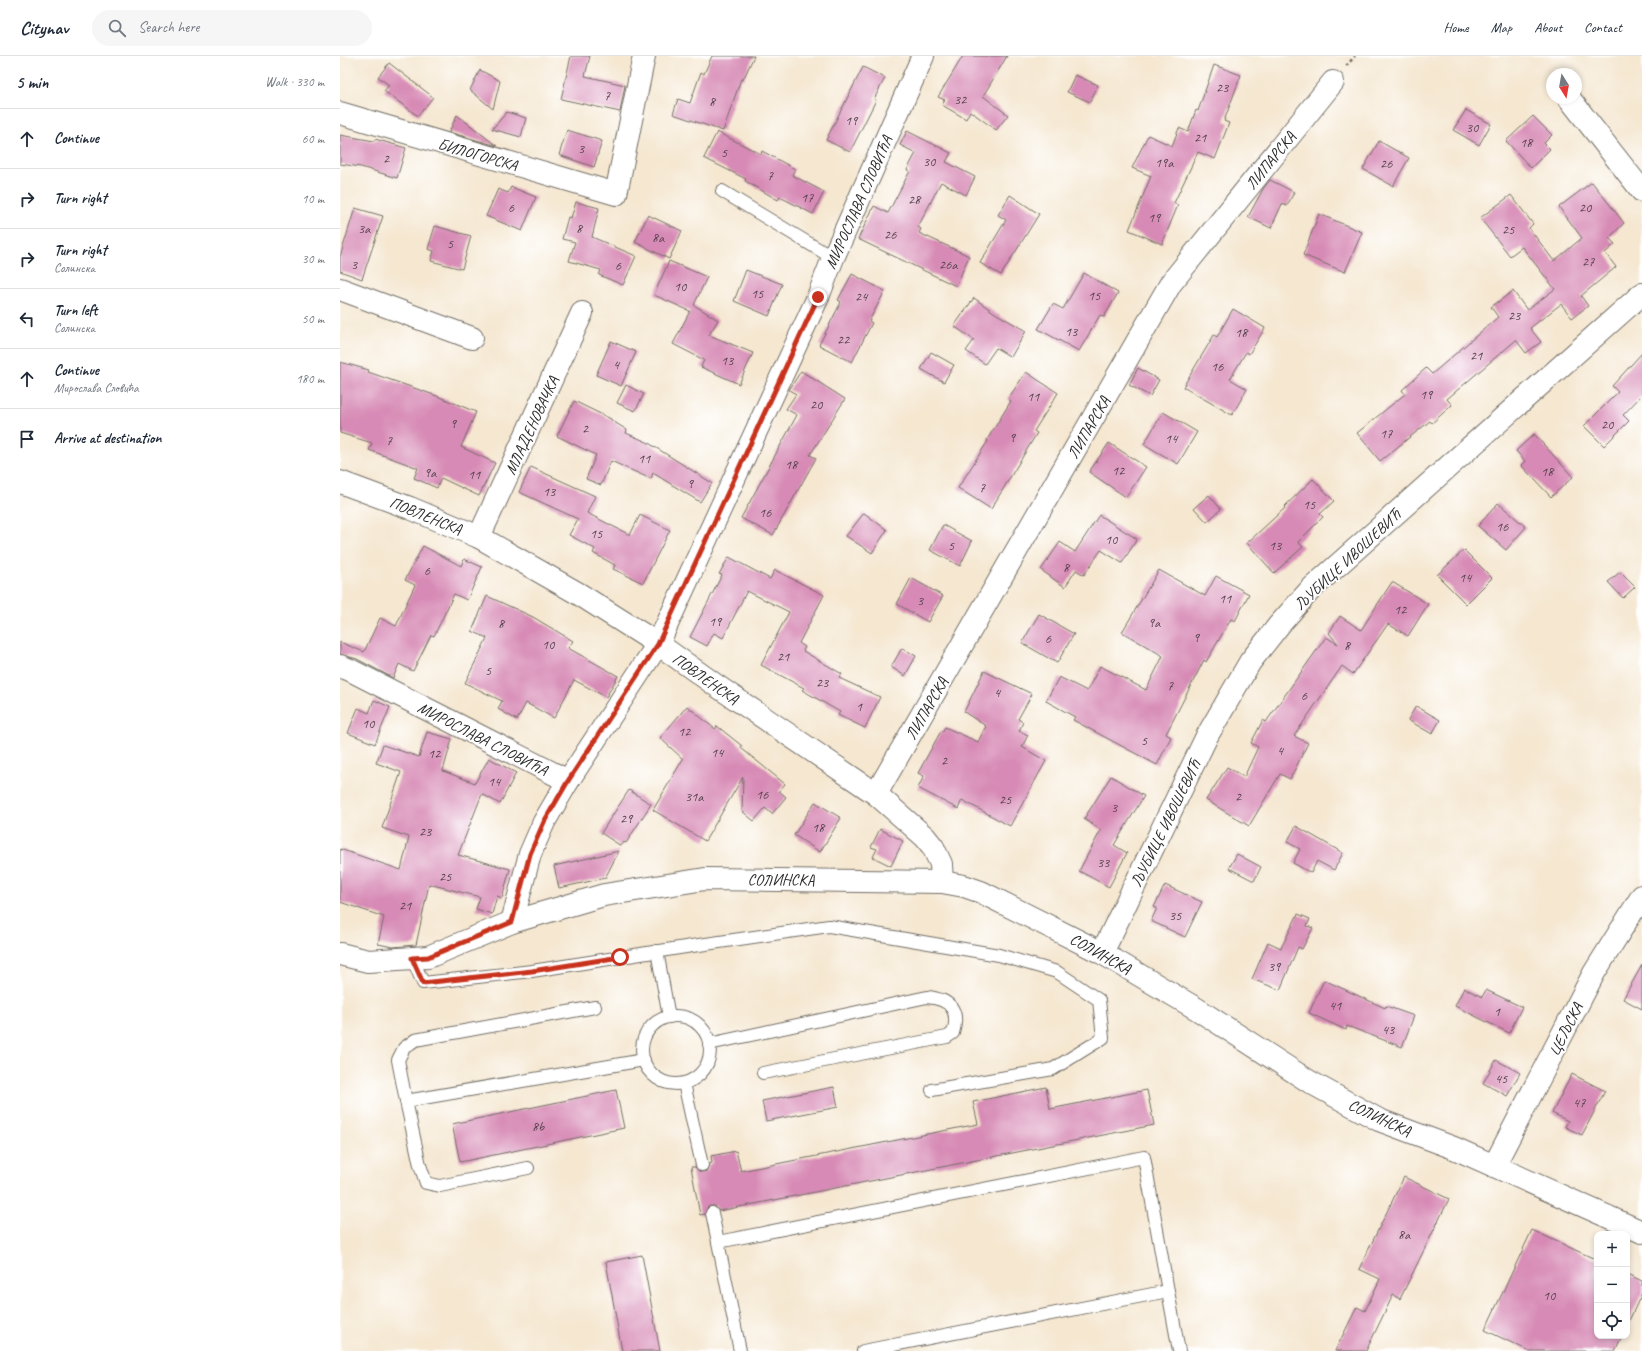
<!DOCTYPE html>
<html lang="en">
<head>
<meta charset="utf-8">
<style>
	body { margin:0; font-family:Caveat,sans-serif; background:#f6f6f7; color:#1f2937 }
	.controls { position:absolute; right:12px; bottom:12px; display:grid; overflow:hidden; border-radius:8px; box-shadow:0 2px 6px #0003 }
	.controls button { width:36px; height:36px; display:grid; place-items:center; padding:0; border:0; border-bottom:1px solid #e0e1e3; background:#fff; color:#1f2937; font:20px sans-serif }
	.compass { position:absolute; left:1206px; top:12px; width:36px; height:36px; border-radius:50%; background:#fff; box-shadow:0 2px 6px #0003; rotate:169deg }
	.stop { position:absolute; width:12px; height:12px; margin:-9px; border:3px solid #c8321e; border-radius:50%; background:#fff }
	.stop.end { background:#c8321e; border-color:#fff; box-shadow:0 1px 4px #0008 }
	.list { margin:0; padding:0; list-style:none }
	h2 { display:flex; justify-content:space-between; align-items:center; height:52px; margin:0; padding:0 16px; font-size:17px }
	h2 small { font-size:13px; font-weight:400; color:#747a83 }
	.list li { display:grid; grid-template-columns:26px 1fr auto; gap:12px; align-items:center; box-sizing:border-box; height:60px; padding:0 16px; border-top:1px solid #e0e1e3 }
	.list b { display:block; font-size:15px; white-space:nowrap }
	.list p { margin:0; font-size:13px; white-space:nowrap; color:#747a83 }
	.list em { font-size:13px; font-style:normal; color:#747a83 }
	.icon { flex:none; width:22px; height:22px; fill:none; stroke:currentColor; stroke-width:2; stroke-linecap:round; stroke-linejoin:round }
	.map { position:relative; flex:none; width:1302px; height:1295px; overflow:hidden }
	header { display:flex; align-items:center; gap:24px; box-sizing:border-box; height:56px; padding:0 20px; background:#fff; border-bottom:1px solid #e0e1e3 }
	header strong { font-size:19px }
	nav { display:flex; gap:22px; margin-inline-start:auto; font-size:14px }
	.search { width:280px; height:36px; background:#f6f6f7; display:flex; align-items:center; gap:10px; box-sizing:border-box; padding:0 14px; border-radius:22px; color:#747a83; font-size:15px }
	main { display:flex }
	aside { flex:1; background:#fff }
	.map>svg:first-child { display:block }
	.building { fill:#d78ab5 }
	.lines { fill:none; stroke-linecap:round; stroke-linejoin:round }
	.lane-casing { stroke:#726d65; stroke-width:14 }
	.street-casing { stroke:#726d65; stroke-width:24 }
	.path { stroke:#726d65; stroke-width:2.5; stroke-dasharray:3 3; stroke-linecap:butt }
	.lane { stroke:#fff; stroke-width:12 }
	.street { stroke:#fff; stroke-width:22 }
	.route { stroke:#c8321e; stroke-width:5 }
	.labels { text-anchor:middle; stroke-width:3.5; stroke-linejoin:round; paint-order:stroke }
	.number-label { font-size:14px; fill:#56434e }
	.street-label { font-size:16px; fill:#2b2b2b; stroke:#fff }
</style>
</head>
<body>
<header>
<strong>Citynav</strong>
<div class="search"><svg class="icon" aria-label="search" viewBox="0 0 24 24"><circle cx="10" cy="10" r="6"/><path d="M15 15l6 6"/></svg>Search here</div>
<nav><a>Home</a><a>Map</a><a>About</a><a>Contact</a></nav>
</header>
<main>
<aside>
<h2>5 min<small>Walk · 330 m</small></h2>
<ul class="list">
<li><svg class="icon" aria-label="ahead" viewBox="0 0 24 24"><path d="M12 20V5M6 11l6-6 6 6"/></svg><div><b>Continue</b></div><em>60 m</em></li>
<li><svg class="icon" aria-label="right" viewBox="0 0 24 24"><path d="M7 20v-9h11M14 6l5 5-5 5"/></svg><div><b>Turn right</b></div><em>10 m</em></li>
<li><svg class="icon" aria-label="right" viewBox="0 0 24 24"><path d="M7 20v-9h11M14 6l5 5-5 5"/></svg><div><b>Turn right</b><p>Солинска</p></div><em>30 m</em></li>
<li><svg class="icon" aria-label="left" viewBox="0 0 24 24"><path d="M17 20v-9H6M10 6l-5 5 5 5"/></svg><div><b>Turn left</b><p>Солинска</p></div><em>50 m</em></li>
<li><svg class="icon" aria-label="ahead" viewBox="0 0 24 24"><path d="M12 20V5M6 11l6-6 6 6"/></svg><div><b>Continue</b><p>Мирослава Словића</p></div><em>180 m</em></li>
<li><svg class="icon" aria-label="arrive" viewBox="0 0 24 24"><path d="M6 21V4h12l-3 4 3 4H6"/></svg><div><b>Arrive at destination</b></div></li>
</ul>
</aside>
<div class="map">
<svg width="1302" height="1295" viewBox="0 0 1302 1295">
	<rect width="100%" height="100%" fill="#fff"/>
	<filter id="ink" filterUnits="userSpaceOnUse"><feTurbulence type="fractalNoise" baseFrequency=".025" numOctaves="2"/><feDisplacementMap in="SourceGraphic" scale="8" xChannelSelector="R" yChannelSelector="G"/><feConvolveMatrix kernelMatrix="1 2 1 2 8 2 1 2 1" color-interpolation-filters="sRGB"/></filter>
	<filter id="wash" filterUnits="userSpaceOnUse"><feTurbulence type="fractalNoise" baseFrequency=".012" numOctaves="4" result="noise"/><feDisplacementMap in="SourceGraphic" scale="16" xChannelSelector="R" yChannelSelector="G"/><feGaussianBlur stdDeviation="0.9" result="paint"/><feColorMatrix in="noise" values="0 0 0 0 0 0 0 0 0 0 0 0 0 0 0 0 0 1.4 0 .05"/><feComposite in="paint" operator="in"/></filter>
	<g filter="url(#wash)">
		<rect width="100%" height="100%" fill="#f5e7d0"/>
		<g id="blocks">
			<g class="building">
				<polygon points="231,0 250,0 245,20 285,29 280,56 221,43"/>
				<polygon points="372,0 414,0 403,24 401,23 383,75 333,58 338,43 350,47 361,16 364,18"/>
				<polygon points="623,0 667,0 643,40 668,59 656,74 630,55 626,63 602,49 605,44 598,41"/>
				<polygon points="49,7 93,41 78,60 44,35 49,29 38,21"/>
				<polygon points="874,9 901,19 884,65 889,67 875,103 858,96 834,147 838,149 822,188 789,174 811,120 792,112 808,79 832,90 839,72 848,76 856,54 858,55"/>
				<polygon points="523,11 545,22 534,43 536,44 510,96 486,84"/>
				<polygon points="140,14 160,25 153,53 130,34"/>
				<polygon points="735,19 758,29 750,46 727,36"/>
				<polygon points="1126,54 1151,68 1139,89 1113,74"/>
				<polygon points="167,56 186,62 181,81 152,73"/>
				<polygon points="117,59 157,90 109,76"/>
				<polygon points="1193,60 1212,79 1204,87 1210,93 1191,112 1166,85"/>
				<polygon points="227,74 262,85 254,111 219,99"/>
				<polygon points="567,75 611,97 606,106 635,121 626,139 601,126 578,171 581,173 579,177 629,200 616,230 518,183 534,150 548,157 570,115 567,114 576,97 560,89"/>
				<polygon points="377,76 421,98 422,95 455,113 452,119 484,136 473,158 440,141 438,144 405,125 406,123 364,102"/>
				<polygon points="0,79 34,85 35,83 66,92 57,122 21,111 0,108"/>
				<polygon points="1039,85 1069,102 1053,130 1023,113"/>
				<polygon points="930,124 954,136 947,150 942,148 931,172 908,161 923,133"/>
				<polygon points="1252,126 1284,167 1269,182 1275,188 1265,197 1276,211 1241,240 1248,250 1232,262 1221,248 1190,272 1201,286 1186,297 1176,284 1107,343 1112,349 1092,367 1090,365 1040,405 1017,377 1065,338 1062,334 1086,312 1092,318 1158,261 1151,251 1173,235 1187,254 1215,233 1182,191 1170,200 1140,162 1171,139 1193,168 1189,172 1214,205 1242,182 1219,151"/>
				<polygon points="171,131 196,141 182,175 146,160 158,133 168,137"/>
				<polygon points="670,139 699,158 661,219 640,207 666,164 658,159"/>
				<polygon points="236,146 259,152 252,181 296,200 283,229 259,219 261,214 229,205 235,186 222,183 228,161 231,162"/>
				<polygon points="15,152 43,160 22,223 0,215 0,201"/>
				<polygon points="979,158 1022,176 1005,216 963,199"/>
				<polygon points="308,159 342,175 329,203 295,186"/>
				<polygon points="95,170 131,180 122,213 91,205 94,195 88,193"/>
				<polygon points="329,205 367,221 354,249 378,264 369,279 413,297 399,328 361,311 364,304 333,288 350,255 314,239"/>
				<polygon points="406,214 442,228 429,260 394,245"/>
				<polygon points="744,217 778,237 764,261 760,259 739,295 698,273 713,248 723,253"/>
				<polygon points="512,218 545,235 529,265 532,267 512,306 479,289 501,246 498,244"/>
				<polygon points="634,242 655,257 686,275 671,301 656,292 645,308 626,295 634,284 614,270"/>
				<polygon points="893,253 925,272 909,298 906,296 890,323 907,333 892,359 843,331 874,279 877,281"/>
				<polygon points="271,285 296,296 281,330 256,319"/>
				<polygon points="591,296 614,309 604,326 581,313"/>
				<polygon points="1302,297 1302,339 1283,359 1289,365 1264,390 1244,370 1278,336 1272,330"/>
				<polygon points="0,306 29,314 28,316 97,340 136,356 121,391 155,407 139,440 101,422 97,432 74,422 78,412 29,394 32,387 0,377"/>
				<polygon points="798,312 819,324 810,340 789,329"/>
				<polygon points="461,315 505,343 470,399 476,402 433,479 401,462 457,359 446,353 456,338 449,334"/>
				<polygon points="686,316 718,337 694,375 697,377 651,453 618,432 648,385 647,384 671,345 668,343"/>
				<polygon points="286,329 304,338 295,355 277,347"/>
				<polygon points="234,345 271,363 271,364 287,374 286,377 307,386 372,427 360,446 313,417 311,423 271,405 261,429 246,423 256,399 217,380"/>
				<polygon points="823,356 857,376 838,408 804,388"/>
				<polygon points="1194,378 1233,421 1211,441 1181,409 1185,405 1176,395"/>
				<polygon points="769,387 806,411 786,441 749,416"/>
				<polygon points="191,411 255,440 247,457 290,479 300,459 330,474 303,527 273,513 275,509 253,497 255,493 229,479 238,463 179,436"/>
				<polygon points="973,423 994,445 980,458 983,461 958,486 963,491 934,517 907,487 945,452 944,451"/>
				<polygon points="869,439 881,453 867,466 854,452"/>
				<polygon points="1158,447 1186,471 1166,494 1138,470"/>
				<polygon points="524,457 547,474 532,497 506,480"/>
				<polygon points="759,459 797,483 782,507 761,494 744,519 736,514 725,531 701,514 720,486 735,496"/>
				<polygon points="603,469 632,485 620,510 590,494"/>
				<polygon points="83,490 121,510 124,503 142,511 127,544 114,538 94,580 91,579 73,615 59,608 53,622 17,603 0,598 0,586 24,596 40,562 56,570 75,529 65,524"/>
				<polygon points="1124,494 1152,522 1126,548 1097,519"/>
				<polygon points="389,501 430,523 435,514 484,539 459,587 465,591 463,595 502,618 499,622 540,641 525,672 498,659 500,656 462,634 464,632 421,609 449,556 407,535 383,582 374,577 367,590 350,581 382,519 379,518"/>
				<polygon points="819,514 865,540 876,520 909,538 895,565 891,563 866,606 864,604 826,678 831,681 817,709 733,664 735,661 706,645 719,621 747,635 760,610 806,634 823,600 782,576"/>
				<polygon points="1280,516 1295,531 1283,542 1268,526"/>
				<polygon points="571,522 603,540 588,566 557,548"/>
				<polygon points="1052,526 1088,548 1068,580 1048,568 1013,618 1002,610 954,680 968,687 950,723 940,718 909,770 866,744 887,711 904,721 918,691 911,687 923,664 926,666 986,581 998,588 989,577 1000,560 1021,574"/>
				<polygon points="147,540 193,561 233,585 228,592 278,620 266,641 234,624 214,662 186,647 177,664 158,653 162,645 125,627 147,582 132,575"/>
				<polygon points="699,558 734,578 717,607 682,587"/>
				<polygon points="562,592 576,600 565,620 551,611"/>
				<polygon points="644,615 692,638 678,663 683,666 679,675 688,679 682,691 706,705 670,770 622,744 618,753 578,732 584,720 578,717 601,675 602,676 605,671 638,686 646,670 624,656"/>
				<polygon points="34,644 50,651 35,688 8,677 18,652 29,657"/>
				<polygon points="347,650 375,673 377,670 402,690 401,692 445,728 439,735 446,741 432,758 425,752 414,765 402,755 403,721 365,785 313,754 343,703 320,682"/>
				<polygon points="1076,650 1100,664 1092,678 1068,664"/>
				<polygon points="87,676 112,683 103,715 135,727 149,702 176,717 160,748 142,738 118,799 170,813 162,842 157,840 152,858 136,853 140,841 89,828 76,889 53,891 38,888 44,861 0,846 0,793 61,814 69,781 42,772 61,716 36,707 43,689 79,701"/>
				<polygon points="771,720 804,740 774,789 787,797 769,831 739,815 761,774 744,763"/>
				<polygon points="289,734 311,748 286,787 284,786 281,790 261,777"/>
				<polygon points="475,746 501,762 480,796 454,779"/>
				<polygon points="956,770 1003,797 994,814 977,805 971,817 953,807 960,793 947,786"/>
				<polygon points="540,773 563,785 551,810 533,801 537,793 531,791"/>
				<polygon points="279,795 265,822 219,832 214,810"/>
				<polygon points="897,798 921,811 914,825 889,812"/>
				<polygon points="825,829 862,846 845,881 811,865 817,852 814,851"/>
				<polygon points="958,858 970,863 967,870 973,872 962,893 958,891 940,934 912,923 928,886 941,892"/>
				<polygon points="1302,909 1302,953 1283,943"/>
				<polygon points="984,924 1045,952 1046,950 1074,960 1062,991 1007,970 1006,974 969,957"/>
				<polygon points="1124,932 1142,941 1146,934 1182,951 1169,977 1115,950"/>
				<polygon points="1156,1004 1180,1017 1167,1040 1143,1027"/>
				<polygon points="1232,1018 1265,1035 1242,1079 1225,1071 1228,1065 1212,1057"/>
				<polygon points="494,1031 498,1051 426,1065 422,1045"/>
				<polygon points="706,1031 710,1053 807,1034 814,1069 379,1155 375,1150 370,1150 367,1152 365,1158 360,1159 351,1111 355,1111 360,1116 367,1115 369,1108 372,1107 371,1100 396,1095 401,1115 638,1068 633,1046"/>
				<polygon points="276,1034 284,1072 120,1106 112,1068"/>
				<polygon points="1064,1121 1109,1143 1060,1243 1053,1239 1026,1295 995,1295 1017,1251 1025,1255 1040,1223 1019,1213"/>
				<polygon points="1192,1174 1257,1204 1257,1280 1282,1280 1275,1295 1189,1295 1145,1274"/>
				<polygon points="302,1199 320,1295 282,1295 266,1206"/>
				<polygon points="1287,1218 1302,1225 1302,1237 1287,1269"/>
			</g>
		</g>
	</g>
	<g filter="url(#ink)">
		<use href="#blocks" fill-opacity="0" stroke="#726d65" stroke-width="1"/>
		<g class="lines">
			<defs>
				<g id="lane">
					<polyline points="382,135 493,202"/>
					<polyline points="317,895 329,961"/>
					<polyline points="72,902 83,927 192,915 352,890 489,870 659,899 717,916 759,944 763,982 713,1013 592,1034"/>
					<circle cx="336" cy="994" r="34"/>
					<path d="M369 988 587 941C610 943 620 954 613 977L607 981 423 1017"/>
					<polyline points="344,1027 362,1109"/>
					<polyline points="66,1045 58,1004 64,992 75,984 255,951"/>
					<polyline points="188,1112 100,1130 86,1127 80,1109 66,1045 304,1004"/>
					<polyline points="372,1157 378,1186"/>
					<polyline points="400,1295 378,1186 804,1101 828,1235"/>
					<polyline points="523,1295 828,1235 839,1295"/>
				</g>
				<g id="street">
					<polyline points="1229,42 1302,135"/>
					<polyline points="0,57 276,138 304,0"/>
					<polyline points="0,233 132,282"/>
					<polyline points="0,426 70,452 139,481 239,538 318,588 377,630 536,738 585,781 593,791 601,808 602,826"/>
					<polyline points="139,481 242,257"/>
					<polyline points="0,610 12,615 228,725"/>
					<polyline points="536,738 831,227 993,26"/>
					<polyline points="172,866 190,798 204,766 228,725 318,588 478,241 493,202 583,0"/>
					<polyline points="762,897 867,680 910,606 939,569 971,533 1302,238"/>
					<polyline points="0,898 28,905 88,901 172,866 264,839 365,823 602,826 624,830 641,836 762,897 857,953 970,1026 1039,1064 1114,1092 1302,1176"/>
					<polyline points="1154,1110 1254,917 1302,840"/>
				</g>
			</defs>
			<use href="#lane" class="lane-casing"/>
			<use href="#street" class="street-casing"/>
			<polyline class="path" points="1006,10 1015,0"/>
			<use href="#lane" class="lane"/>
			<use href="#street" class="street"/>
		</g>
	</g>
	<g class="lines" filter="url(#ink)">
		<polyline class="route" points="280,901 192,915 83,927 72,902 88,901 172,866 190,798 204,766 228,725 318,588 478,241"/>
	</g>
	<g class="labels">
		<g class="number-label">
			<text x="882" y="36">23</text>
			<text x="267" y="44">7</text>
			<text x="620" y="48">32</text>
			<text x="372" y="50">8</text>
			<text x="511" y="69">19</text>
			<text x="1132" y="76">30</text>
			<text x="860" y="86">21</text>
			<text x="1186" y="91">18</text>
			<text x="241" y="97">3</text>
			<text x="384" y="101">5</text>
			<text x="46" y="107">2</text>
			<text x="589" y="110">30</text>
			<text x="824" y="111">19a</text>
			<text x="1046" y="112">26</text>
			<text x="430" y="124">7</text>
			<text x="467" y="146">17</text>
			<text x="574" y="148">28</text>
			<text x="171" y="156">6</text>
			<text x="1245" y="156">20</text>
			<text x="814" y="166">19</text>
			<text x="24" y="177">3a</text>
			<text x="239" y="177">8</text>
			<text x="1168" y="178">25</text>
			<text x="550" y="183">26</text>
			<text x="318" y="186">8a</text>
			<text x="110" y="192">5</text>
			<text x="1248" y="210">27</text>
			<text x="14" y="213">3</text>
			<text x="608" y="213">26a</text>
			<text x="278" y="214">6</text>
			<text x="340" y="235">10</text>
			<text x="417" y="242">15</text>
			<text x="754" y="244">15</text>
			<text x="521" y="245">24</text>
			<text x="1174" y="264">23</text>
			<text x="731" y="280">13</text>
			<text x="901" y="281">18</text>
			<text x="503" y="288">22</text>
			<text x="1136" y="304">21</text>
			<text x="387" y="309">13</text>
			<text x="276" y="313">4</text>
			<text x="877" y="315">16</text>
			<text x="1086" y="343">19</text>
			<text x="693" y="345">11</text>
			<text x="476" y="353">20</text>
			<text x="113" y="372">9</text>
			<text x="1267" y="373">20</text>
			<text x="245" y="377">2</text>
			<text x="1046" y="382">17</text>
			<text x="672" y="386">9</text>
			<text x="831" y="387">14</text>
			<text x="49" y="389">7</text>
			<text x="304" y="407">11</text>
			<text x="451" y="413">18</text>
			<text x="778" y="419">12</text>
			<text x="1207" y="420">18</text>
			<text x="90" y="421">9a</text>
			<text x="134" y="423">11</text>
			<text x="350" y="432">9</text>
			<text x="642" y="436">7</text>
			<text x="209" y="440">13</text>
			<text x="969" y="453">15</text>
			<text x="425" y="461">16</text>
			<text x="1162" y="475">16</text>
			<text x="256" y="482">15</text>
			<text x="771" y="488">10</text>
			<text x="611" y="494">5</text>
			<text x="935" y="494">13</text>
			<text x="726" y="516">8</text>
			<text x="87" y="519">6</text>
			<text x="1125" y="526">14</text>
			<text x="885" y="547">11</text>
			<text x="580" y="549">3</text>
			<text x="1060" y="558">12</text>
			<text x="375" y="570">19</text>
			<text x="814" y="571">9a</text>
			<text x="161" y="572">8</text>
			<text x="856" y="586">9</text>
			<text x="708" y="587">6</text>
			<text x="208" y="593">10</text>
			<text x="1007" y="594">8</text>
			<text x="443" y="605">21</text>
			<text x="148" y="619">5</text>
			<text x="482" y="631">23</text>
			<text x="830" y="634">7</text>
			<text x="657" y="641">4</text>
			<text x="964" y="644">6</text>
			<text x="519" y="655">1</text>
			<text x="28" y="672">10</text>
			<text x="344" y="680">12</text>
			<text x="804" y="689">5</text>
			<text x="940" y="699">4</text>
			<text x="377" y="701">14</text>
			<text x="94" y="702">12</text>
			<text x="604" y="709">2</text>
			<text x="154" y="730">14</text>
			<text x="422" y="743">16</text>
			<text x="354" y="745">31a</text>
			<text x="898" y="745">2</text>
			<text x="665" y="748">25</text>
			<text x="774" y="756">3</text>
			<text x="286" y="767">29</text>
			<text x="478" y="776">18</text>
			<text x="85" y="780">23</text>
			<text x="763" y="811">33</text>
			<text x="105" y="825">25</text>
			<text x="65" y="854">21</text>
			<text x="835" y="864">35</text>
			<text x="934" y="915">39</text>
			<text x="995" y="954">41</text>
			<text x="1157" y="960">1</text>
			<text x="1048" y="978">43</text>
			<text x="1161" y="1027">45</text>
			<text x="1239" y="1051">47</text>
			<text x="198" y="1075">8b</text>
			<text x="1064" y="1183">8a</text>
			<text x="1209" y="1244">10</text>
		</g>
		<g class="street-label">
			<text transform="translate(138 98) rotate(16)" y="6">БИЛОГОРСКА</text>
			<text transform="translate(930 104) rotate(-51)" y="6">ЛИПАРСКА</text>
			<text transform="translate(518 146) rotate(-66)" y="6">МИРОСЛАВА СЛОВИЋА</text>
			<text transform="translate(191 369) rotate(-65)" y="6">МЛАДЕНОВАЧКА</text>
			<text transform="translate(748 371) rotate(-60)" y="6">ЛИПАРСКА</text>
			<text transform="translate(86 459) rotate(22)" y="6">ПОВЛЕНСКА</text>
			<text transform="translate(1007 503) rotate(-43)" y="6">ЉУБИЦЕ ИВОШЕВИЋ</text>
			<text transform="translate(366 622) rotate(35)" y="6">ПОВЛЕНСКА</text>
			<text transform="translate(586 652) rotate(-60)" y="6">ЛИПАРСКА</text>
			<text transform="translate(143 682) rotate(27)" y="6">МИРОСЛАВА СЛОВИЋА</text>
			<text transform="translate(825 767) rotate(-64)" y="6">ЉУБИЦЕ ИВОШЕВИЋ</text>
			<text x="441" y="829">СОЛИНСКА</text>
			<text transform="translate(761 897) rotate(29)" y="6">СОЛИНСКА</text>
			<text transform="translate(1225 973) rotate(-63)" y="6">ЦЕЉСКА</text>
			<text transform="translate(1040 1061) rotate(25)" y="6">СОЛИНСКА</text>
		</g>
	</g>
</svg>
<div class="controls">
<button>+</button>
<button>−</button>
<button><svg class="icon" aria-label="locate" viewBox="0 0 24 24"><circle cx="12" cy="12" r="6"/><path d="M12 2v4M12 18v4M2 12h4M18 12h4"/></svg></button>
</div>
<svg class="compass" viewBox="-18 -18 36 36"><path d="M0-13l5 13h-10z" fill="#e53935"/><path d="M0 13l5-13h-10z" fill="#747a83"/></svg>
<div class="stop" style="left:280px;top:901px"></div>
<div class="stop end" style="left:478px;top:241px"></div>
</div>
</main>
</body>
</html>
